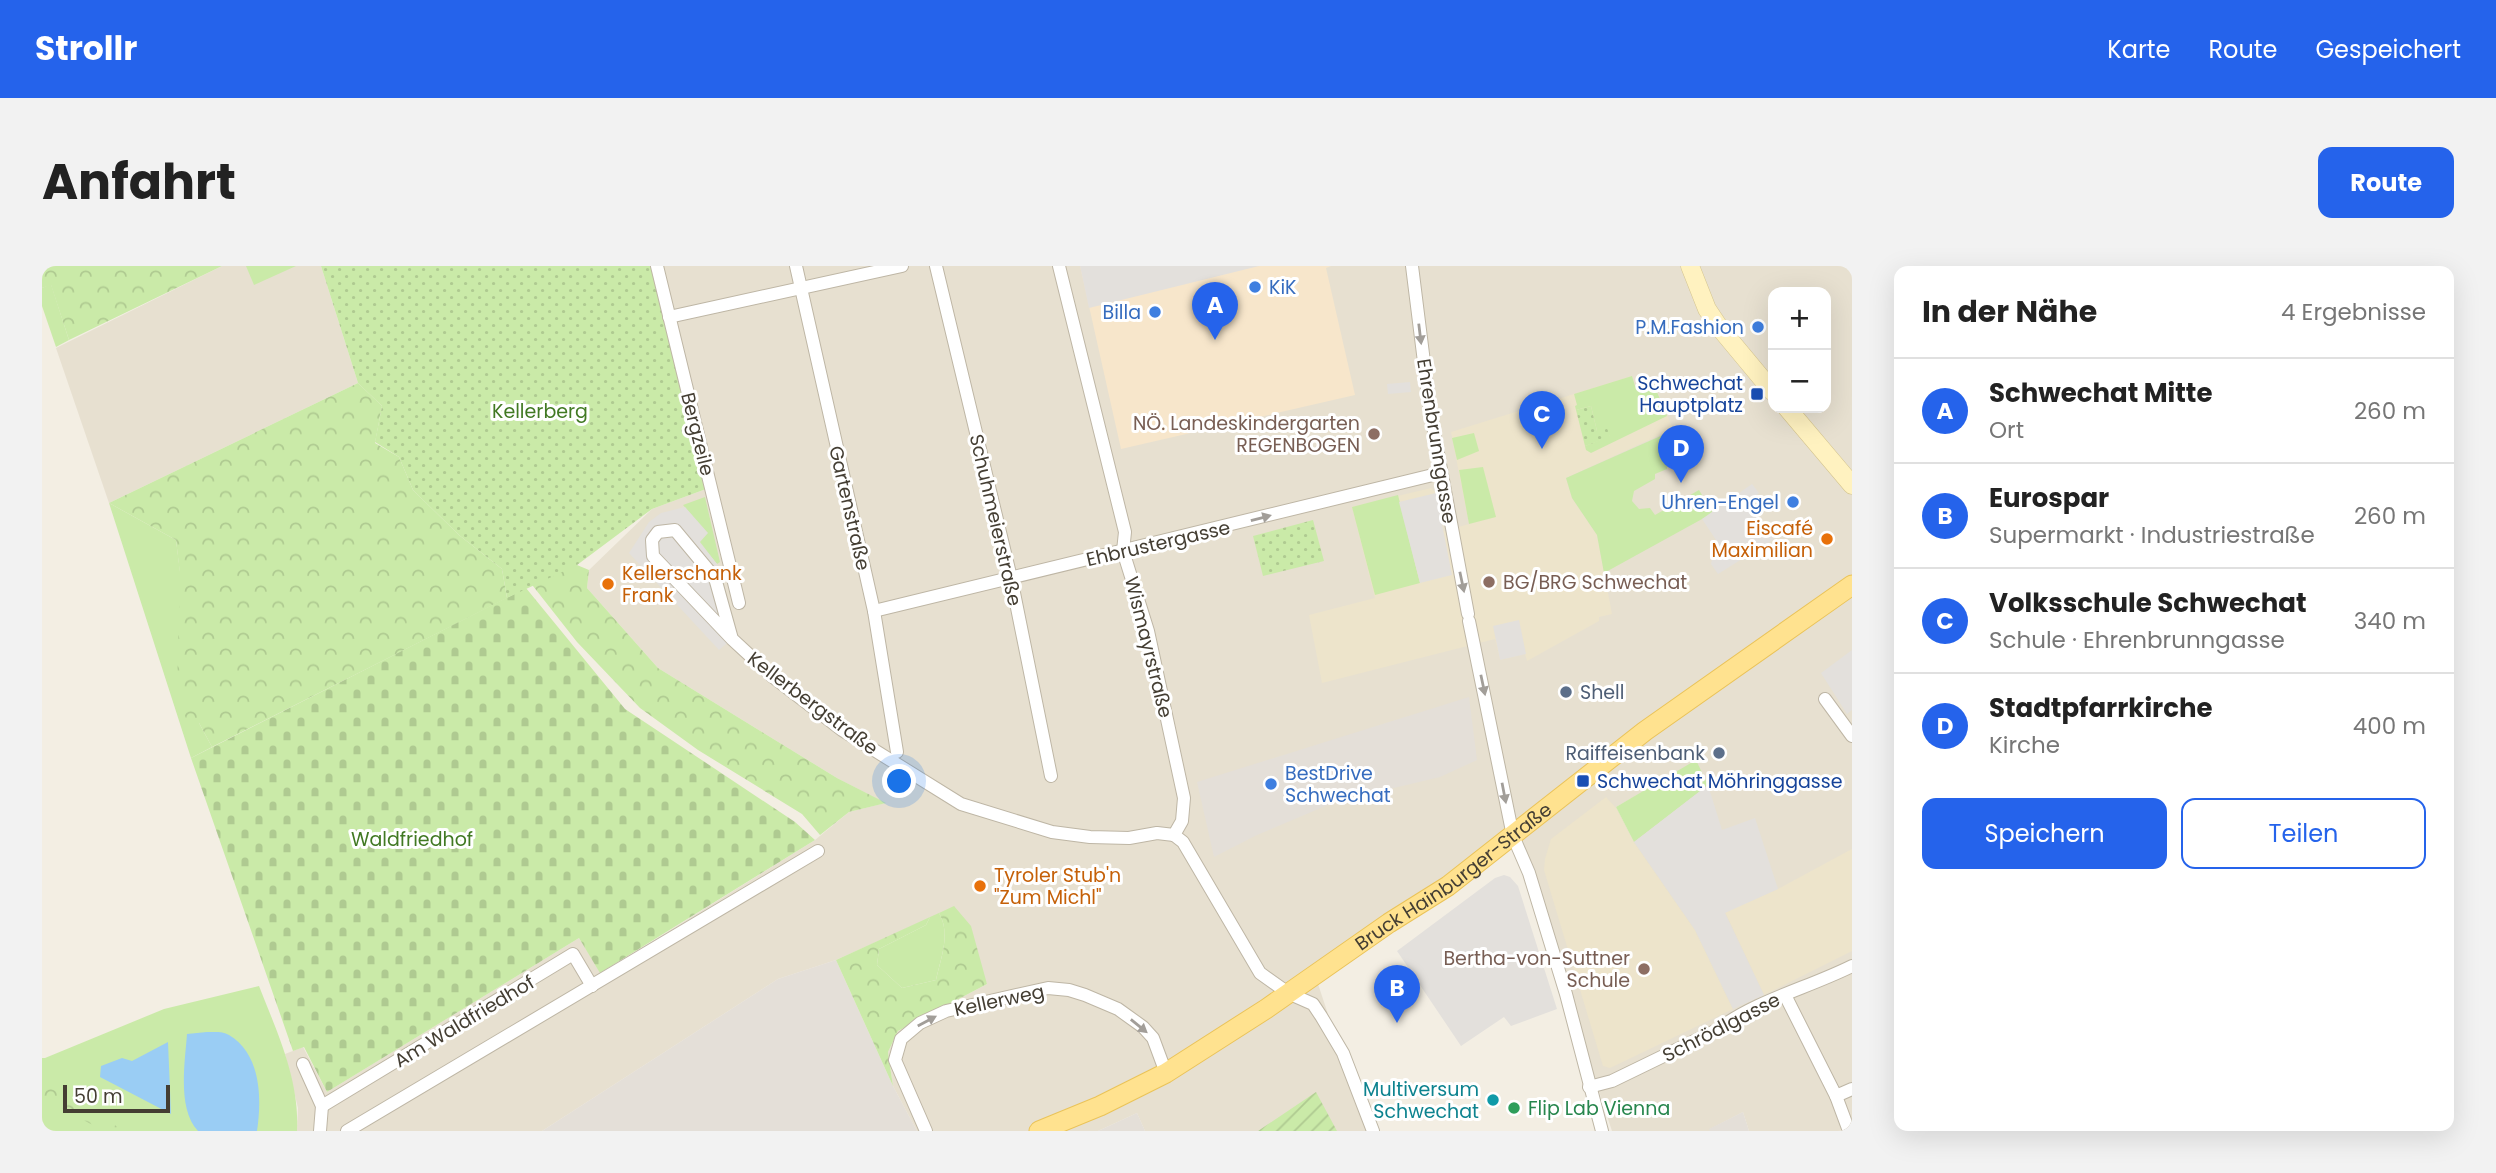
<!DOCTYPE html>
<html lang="de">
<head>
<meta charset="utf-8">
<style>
	body { margin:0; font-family:Poppins,sans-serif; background:#f2f2f2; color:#222 }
	.controls { position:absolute; right:21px; top:21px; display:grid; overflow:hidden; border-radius:14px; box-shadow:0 7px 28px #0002 }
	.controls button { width:63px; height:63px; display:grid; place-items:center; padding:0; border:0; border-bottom:2px solid #e0e0e0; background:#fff; color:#222; font:35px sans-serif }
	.scale { position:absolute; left:21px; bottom:18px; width:107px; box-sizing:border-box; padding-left:7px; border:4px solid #443e33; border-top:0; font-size:19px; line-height:24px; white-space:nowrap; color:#443e33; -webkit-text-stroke:5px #fff; paint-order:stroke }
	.you { position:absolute; left:858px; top:516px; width:24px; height:24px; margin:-18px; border:5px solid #fff; border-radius:50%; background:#1a73e8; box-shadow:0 0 0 10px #1a73e833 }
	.badge { display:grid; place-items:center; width:46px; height:46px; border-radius:50%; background:#2563eb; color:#fff; font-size:23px; font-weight:700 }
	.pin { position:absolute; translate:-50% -58px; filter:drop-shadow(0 2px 4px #0008) }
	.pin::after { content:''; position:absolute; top:37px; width:24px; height:21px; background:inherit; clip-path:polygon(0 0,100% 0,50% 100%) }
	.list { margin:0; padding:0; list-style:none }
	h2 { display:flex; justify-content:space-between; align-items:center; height:91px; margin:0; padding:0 28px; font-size:30px }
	h2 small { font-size:23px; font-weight:400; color:#767676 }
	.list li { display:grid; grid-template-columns:46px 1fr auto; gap:21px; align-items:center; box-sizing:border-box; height:105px; padding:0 28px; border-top:2px solid #e0e0e0 }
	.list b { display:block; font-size:26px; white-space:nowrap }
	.list p { margin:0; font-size:23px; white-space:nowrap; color:#767676 }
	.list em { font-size:23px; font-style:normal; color:#767676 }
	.actions { display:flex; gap:14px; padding:21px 28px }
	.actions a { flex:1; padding:16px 0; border:2px solid #2563eb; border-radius:14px; text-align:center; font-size:24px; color:#2563eb }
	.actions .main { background:#2563eb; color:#fff }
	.map { position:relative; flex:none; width:1810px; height:865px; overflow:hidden; border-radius:14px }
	header { display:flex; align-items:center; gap:42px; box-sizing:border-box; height:98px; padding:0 35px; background:#2563eb; color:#fff }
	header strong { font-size:33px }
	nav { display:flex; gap:38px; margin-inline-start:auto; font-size:24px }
	.intro { display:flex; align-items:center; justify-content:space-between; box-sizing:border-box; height:168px; padding:0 42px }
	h1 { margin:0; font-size:49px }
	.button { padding:18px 32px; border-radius:14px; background:#2563eb; color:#fff; font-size:24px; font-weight:700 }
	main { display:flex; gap:42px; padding:0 42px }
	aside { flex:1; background:#fff; border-radius:14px; box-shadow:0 7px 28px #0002 }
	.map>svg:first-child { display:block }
	.residential { fill:#e7e0d0; fill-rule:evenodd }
	.commercial { fill:#f7e6cb }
	.industrial { fill:#e4dfd8 }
	.education { fill:#ede4cb }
	.grass { fill:#caeaa8 }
	.forest { fill:url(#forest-crowns) }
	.cemetery { fill:url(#cemetery-stones) }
	.park { fill:url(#park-dots) }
	.garden { fill:url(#garden-furrows) }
	.parking { fill:#e3e0dc }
	.water { fill:#9acdf4 }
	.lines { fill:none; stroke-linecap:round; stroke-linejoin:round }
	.minor-casing { stroke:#beb6a5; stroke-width:14 }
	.secondary-casing { stroke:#d5c58f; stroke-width:19 }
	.primary-casing { stroke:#eac359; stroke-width:21 }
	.minor { stroke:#fff; stroke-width:12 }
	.secondary { stroke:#fff2c0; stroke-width:18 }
	.primary { stroke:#ffe28f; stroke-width:19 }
	.oneway { fill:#a29e99 }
	.shop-dot { fill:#3f7fe0; stroke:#fff; stroke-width:2.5 }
	.transit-dot { fill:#1a4fb4; stroke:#fff; stroke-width:2.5 }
	.education-dot { fill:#8d6e63; stroke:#fff; stroke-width:2.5 }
	.food-dot { fill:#e8710a; stroke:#fff; stroke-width:2.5 }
	.service-dot { fill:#5c6f8a; stroke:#fff; stroke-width:2.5 }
	.culture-dot { fill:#0f9aa8; stroke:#fff; stroke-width:2.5 }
	.leisure-dot { fill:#2e9e5b; stroke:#fff; stroke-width:2.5 }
	.labels { text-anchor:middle; stroke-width:6; stroke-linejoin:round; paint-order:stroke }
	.shop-label { font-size:19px; fill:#366cbe; stroke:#fff; text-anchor:end }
	.transit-label { font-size:19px; fill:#164399; stroke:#fff; text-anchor:end }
	.park-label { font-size:19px; fill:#417923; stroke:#fff }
	.education-label { font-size:19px; fill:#785e54; stroke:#fff; text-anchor:end }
	.street-label { font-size:19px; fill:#443e33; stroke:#fff }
	.food-label { font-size:19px; fill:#c56008; stroke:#fff; text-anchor:start }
	.service-label { font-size:19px; fill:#4e5e75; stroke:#fff; text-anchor:start }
	.culture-label { font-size:19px; fill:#0d838f; stroke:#fff; text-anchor:end }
	.leisure-label { font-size:19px; fill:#27864d; stroke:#fff; text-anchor:start }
</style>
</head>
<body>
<header>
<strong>Strollr</strong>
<nav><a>Karte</a><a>Route</a><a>Gespeichert</a></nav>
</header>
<div class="intro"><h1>Anfahrt</h1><a class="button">Route</a></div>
<main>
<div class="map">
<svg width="1810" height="865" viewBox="0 0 1810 865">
	<defs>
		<pattern id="forest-crowns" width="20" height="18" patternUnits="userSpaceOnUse" patternTransform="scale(1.75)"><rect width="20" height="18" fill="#caeaa8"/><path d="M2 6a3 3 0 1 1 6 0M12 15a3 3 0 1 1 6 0" fill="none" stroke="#afca91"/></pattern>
		<pattern id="cemetery-stones" width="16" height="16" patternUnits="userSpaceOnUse" patternTransform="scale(1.75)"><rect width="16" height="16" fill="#caeaa8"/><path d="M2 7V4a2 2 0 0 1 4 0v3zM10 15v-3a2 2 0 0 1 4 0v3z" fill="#afca91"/></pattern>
		<pattern id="park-dots" width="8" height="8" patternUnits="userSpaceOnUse" patternTransform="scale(1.75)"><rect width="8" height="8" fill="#caeaa8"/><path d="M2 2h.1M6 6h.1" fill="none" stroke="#afca91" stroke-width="1.8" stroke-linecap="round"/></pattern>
		<pattern id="garden-furrows" width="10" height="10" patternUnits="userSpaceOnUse" patternTransform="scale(1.75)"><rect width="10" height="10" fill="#caeaa8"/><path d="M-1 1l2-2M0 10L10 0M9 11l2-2" fill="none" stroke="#afca91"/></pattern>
	</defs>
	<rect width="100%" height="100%" fill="#f3eee3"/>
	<g class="residential">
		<polygon points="180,0 279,0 316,117 67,237 14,82"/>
		<path d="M613 0H1810V865H1707L1701 846 1668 863V865H1570L1475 576 1274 712 1325 865H1103L1095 847 1056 865H875L851 820 846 786 856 765 945 718 912 641 794 694 736 713 500 865H255L256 842 243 788 261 781 285 826 537 672 559 707 773 574 807 546 843 537 795 512 616 402 545 322 547 304 610 243 664 223ZM1731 26H1784V142H1731ZM1646 500 1591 575 1574 541Z"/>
	</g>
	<polygon class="commercial" points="1038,0 1289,0 1284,2 1313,129 1079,183"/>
	<g class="industrial">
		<polygon points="1427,431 1435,494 1398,511 1293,536 1215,569 1172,591 1155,516"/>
		<polygon points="794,694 851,820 875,865 500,865 736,713"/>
		<polygon points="1701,846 1707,865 1668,865 1667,863"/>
		<polygon points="1095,847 1103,865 1056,865"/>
	</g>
	<g class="education">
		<polygon points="1590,110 1593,120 1610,114 1631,163 1524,212 1530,232 1555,269 1570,348 1557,351 1557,355 1485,395 1483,388 1458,394 1453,373 1280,417 1267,349 1333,332 1310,241 1389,222 1394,227 1402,265 1427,258 1409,166"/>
		<polygon points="1564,531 1575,543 1592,576 1653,664 1691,743 1568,802 1561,800 1502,604 1503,593 1509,573"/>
		<polygon points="1810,583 1810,685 1722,729 1683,646 1736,623"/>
	</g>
	<g class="grass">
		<polygon points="204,0 254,0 212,19"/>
		<polygon points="9,18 27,74 14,81 0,40 0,22"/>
		<polygon points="1590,110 1593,120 1610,114 1625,150 1549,187 1544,184 1543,180 1568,170 1555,165 1549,140 1534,144 1533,140 1535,139 1532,128"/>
		<polygon points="1641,160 1654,185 1651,188 1647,184 1639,189 1638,196 1625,201 1625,203 1613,208 1613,213 1592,225 1590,235 1597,243 1608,242 1613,249 1657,224 1671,247 1562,307 1555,269 1530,232 1524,212"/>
		<polygon points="1432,167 1437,185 1415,194 1410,172"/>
		<polygon points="1441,201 1454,251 1427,258 1417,204"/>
		<polygon points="1356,229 1378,317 1333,329 1310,241"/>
		<polygon points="663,231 678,296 675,298 657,276 665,267 641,239"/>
		<polygon points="67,237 134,274 157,457 170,481 149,492"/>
		<polygon points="1654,494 1666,519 1592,576 1574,541"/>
		<path d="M897 647C909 668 899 691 894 714L860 722 835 699 837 683 884 659 888 651Z"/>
		<path d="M217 720C235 766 258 814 255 865H0V792H3L122 743Z"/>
	</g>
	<g class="forest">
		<polygon points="0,0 180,0 27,74 9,19 0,22"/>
		<polygon points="316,117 340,140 333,177 357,191 371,224 417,269 460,303 465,332 170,481 157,457 144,453 135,423 138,308 134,274 67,237"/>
		<polygon points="471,289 535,299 547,304 545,322 616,402 795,512 844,537 807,546 778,569 760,548 656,484 598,442 535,376 491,320"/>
		<path d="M912 640 929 660 945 718 856 765 846 786 851 820 794 694 888 651 884 659 837 683 835 699 860 722 894 714C899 691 909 668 897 647Z"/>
		<polygon points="0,819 27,830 82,865 62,865 0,832"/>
	</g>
	<polygon class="cemetery" points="484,322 583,443 753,556 773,574 558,707 537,672 285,826 262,781 251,785 149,492"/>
	<g class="park">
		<polygon points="279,0 613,0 664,223 610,243 535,299 465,332 460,303 417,269 371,224 357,191 333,176 340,140 316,117"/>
		<polygon points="1549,140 1555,165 1565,162 1568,171 1543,180 1534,144"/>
		<polygon points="1271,254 1282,295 1221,310 1211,270"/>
	</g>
	<polygon class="garden" points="1274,826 1295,865 1216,865"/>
	<g class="parking">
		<polygon points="1038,0 1217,0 1047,42"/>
		<polygon points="1368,116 1369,126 1346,128 1345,118"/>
		<polygon points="1710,218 1717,227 1705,238 1732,273 1676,308 1669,298 1674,274 1660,253"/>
		<polygon points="1394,227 1410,309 1378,317 1357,236"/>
		<polygon points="643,241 666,267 658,276 675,298 689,353 690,373 677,384 587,287 607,256 619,247"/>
		<polygon points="1477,354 1484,388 1458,394 1451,360"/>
		<polygon points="1810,384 1810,444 1805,448 1779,407"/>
		<polygon points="1666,519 1680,564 1713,552 1736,623 1683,647 1722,729 1691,743 1653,664 1592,576"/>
		<polygon points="1462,609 1468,611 1476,620 1515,743 1469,760 1462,751 1419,780 1355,685 1453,612"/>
	</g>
	<g class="water">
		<path d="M165 766C172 766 181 765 187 769 219 788 220 832 215 865H156C135 843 143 796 145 768Z"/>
		<polygon points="126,776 129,848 58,811 59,800 80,792 90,795"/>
	</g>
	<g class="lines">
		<defs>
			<g id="minor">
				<polyline points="615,0 697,337"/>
				<polyline points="754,0 832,345 855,486"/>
				<polyline points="894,0 969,312 1009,510"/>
				<polyline points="1017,0 1083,266 1081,285 1106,365 1142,532 1140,555 1132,569"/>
				<polyline points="1370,0 1388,144 1426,348"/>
				<polyline points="627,51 860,0"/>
				<polyline points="832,345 1399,207"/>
				<polyline points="1427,355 1471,570 1487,607 1524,728 1560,865"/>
				<polyline points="690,373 673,312 633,264 616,266 610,274 611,290 690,373 731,411 800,464 919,538 1010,566 1048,571 1087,572 1115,567 1132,569"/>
				<polyline points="1783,433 1810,470"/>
				<polyline points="1132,569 1141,576 1218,707 1246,727 1271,738 1279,750 1301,787 1331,865"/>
				<polyline points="1743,729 1794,830 1807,865"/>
				<polyline points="261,798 280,840 278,865"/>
				<path d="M1547 821 1570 815 1675 764C1715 734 1766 722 1810 700"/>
				<polyline points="1794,830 1810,823"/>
				<polyline points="280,840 531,688 550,720"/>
				<polyline points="305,865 776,585"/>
				<polyline points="884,865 853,794 859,773 878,757 904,745 1006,722 1027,724 1043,729 1076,743 1101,761 1111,772 1124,807"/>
			</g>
			<g id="secondary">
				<polyline points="1648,0 1665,43 1677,61 1731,126"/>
				<polyline points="1745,142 1810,219"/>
			</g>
			<g id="primary">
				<path id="s1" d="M997 865 1058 840 1124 807 1224 743 1347 657 1406 620 1603 465 1810 319"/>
			</g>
		</defs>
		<use href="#minor" class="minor-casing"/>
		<use href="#secondary" class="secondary-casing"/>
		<use href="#primary" class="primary-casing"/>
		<use href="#minor" class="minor"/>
		<use href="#secondary" class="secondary"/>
		<use href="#primary" class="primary"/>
	</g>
	<defs><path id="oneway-solid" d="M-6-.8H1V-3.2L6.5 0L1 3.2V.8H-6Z" transform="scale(1.75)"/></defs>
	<g class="oneway">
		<use href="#oneway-solid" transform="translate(1378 68) rotate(83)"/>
		<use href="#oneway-solid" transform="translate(1219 252) rotate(-15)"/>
		<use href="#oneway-solid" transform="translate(1420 316) rotate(78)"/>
		<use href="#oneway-solid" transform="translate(1441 419) rotate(78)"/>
		<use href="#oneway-solid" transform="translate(1462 527) rotate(79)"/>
		<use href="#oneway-solid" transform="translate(885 755) rotate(-28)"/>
		<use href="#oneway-solid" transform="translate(1097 760) rotate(39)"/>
	</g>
	<g class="shop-dot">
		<circle cx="1213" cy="21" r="7"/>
		<circle cx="1113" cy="46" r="7"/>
		<circle cx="1716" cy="61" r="7"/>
		<circle cx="1751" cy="236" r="7"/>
		<circle cx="1229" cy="518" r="7"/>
	</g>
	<g class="transit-dot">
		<rect x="1708" y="121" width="14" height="14" rx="3.5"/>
		<rect x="1534" y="508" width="14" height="14" rx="3.5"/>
	</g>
	<g class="education-dot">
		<circle cx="1332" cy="168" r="7"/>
		<circle cx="1447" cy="316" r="7"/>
		<circle cx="1602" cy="703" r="7"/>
	</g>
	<g class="food-dot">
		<circle cx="1785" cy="273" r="7"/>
		<circle cx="566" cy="318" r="7"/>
		<circle cx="938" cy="620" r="7"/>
	</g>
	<g class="service-dot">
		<circle cx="1524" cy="426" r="7"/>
		<circle cx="1677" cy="487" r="7"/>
	</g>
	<circle class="culture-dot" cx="1451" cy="834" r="7"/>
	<circle class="leisure-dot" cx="1472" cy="842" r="7"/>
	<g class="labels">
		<g class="shop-label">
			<text x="1227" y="28" text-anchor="start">KiK</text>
			<text x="1099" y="53">Billa</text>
			<text x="1702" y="68">P.M.Fashion</text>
			<text x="1737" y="243">Uhren-Engel</text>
			<text x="1243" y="514" text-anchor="start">BestDrive<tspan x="1243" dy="22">Schwechat</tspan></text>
		</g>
		<g class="transit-label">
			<text x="1701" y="124">Schwechat<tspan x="1701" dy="22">Hauptplatz</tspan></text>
			<text x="1555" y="522" text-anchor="start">Schwechat Möhringgasse</text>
		</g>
		<g class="park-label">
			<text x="498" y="152">Kellerberg</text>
			<text x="370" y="580">Waldfriedhof</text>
		</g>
		<g class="education-label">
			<text x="1318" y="164">NÖ. Landeskindergarten<tspan x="1318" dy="22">REGENBOGEN</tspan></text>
			<text x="1461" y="323" text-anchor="start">BG/BRG Schwechat</text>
			<text x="1588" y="699">Bertha-von-Suttner<tspan x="1588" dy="22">Schule</tspan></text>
		</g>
		<g class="street-label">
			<text transform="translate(656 168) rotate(76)" y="7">Bergzeile</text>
			<text transform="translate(1395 175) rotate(81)" y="7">Ehrenbrunngasse</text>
			<text transform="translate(808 242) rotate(77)" y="7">Gartenstraße</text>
			<text transform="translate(954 254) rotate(77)" y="7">Schuhmeierstraße</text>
			<text transform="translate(1116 277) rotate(-13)" y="7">Ehbrustergasse</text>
			<text transform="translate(1107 381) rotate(76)" y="7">Wismayrstraße</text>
			<text transform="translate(771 437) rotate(37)" y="7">Kellerbergstraße</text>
			<text dy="7" stroke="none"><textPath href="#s1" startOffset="488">Bruck Hainburger-Straße</textPath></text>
			<text transform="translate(957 734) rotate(-12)" y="7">Kellerweg</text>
			<text transform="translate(422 755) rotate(-31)" y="7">Am Waldfriedhof</text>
			<text transform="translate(1679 761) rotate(-27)" y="7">Schrödlgasse</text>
		</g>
		<g class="food-label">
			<text x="1771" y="269" text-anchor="end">Eiscafé<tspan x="1771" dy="22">Maximilian</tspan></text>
			<text x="580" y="314">Kellerschank<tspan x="580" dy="22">Frank</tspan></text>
			<text x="952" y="616">Tyroler Stub'n<tspan x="952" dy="22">"Zum Michl"</tspan></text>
		</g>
		<g class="service-label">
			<text x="1538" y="433">Shell</text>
			<text x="1663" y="494" text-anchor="end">Raiffeisenbank</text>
		</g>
		<g class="culture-label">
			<text x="1437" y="830">Multiversum<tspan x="1437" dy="22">Schwechat</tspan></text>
		</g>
		<g class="leisure-label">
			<text x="1486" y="849">Flip Lab Vienna</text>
		</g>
	</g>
</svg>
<div class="controls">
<button>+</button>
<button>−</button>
</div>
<div class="scale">50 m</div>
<div class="you"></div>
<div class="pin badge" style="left:1173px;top:74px">A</div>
<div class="pin badge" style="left:1355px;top:757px">B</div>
<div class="pin badge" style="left:1500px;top:183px">C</div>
<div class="pin badge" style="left:1639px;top:217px">D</div>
</div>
<aside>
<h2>In der Nähe<small>4 Ergebnisse</small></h2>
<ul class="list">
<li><span class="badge">A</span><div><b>Schwechat Mitte</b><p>Ort</p></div><em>260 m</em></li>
<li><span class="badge">B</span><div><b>Eurospar</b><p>Supermarkt · Industriestraße</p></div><em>260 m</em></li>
<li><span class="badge">C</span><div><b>Volksschule Schwechat</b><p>Schule · Ehrenbrunngasse</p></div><em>340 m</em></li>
<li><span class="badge">D</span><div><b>Stadtpfarrkirche</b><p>Kirche</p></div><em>400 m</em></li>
</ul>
<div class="actions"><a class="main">Speichern</a><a>Teilen</a></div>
</aside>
</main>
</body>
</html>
